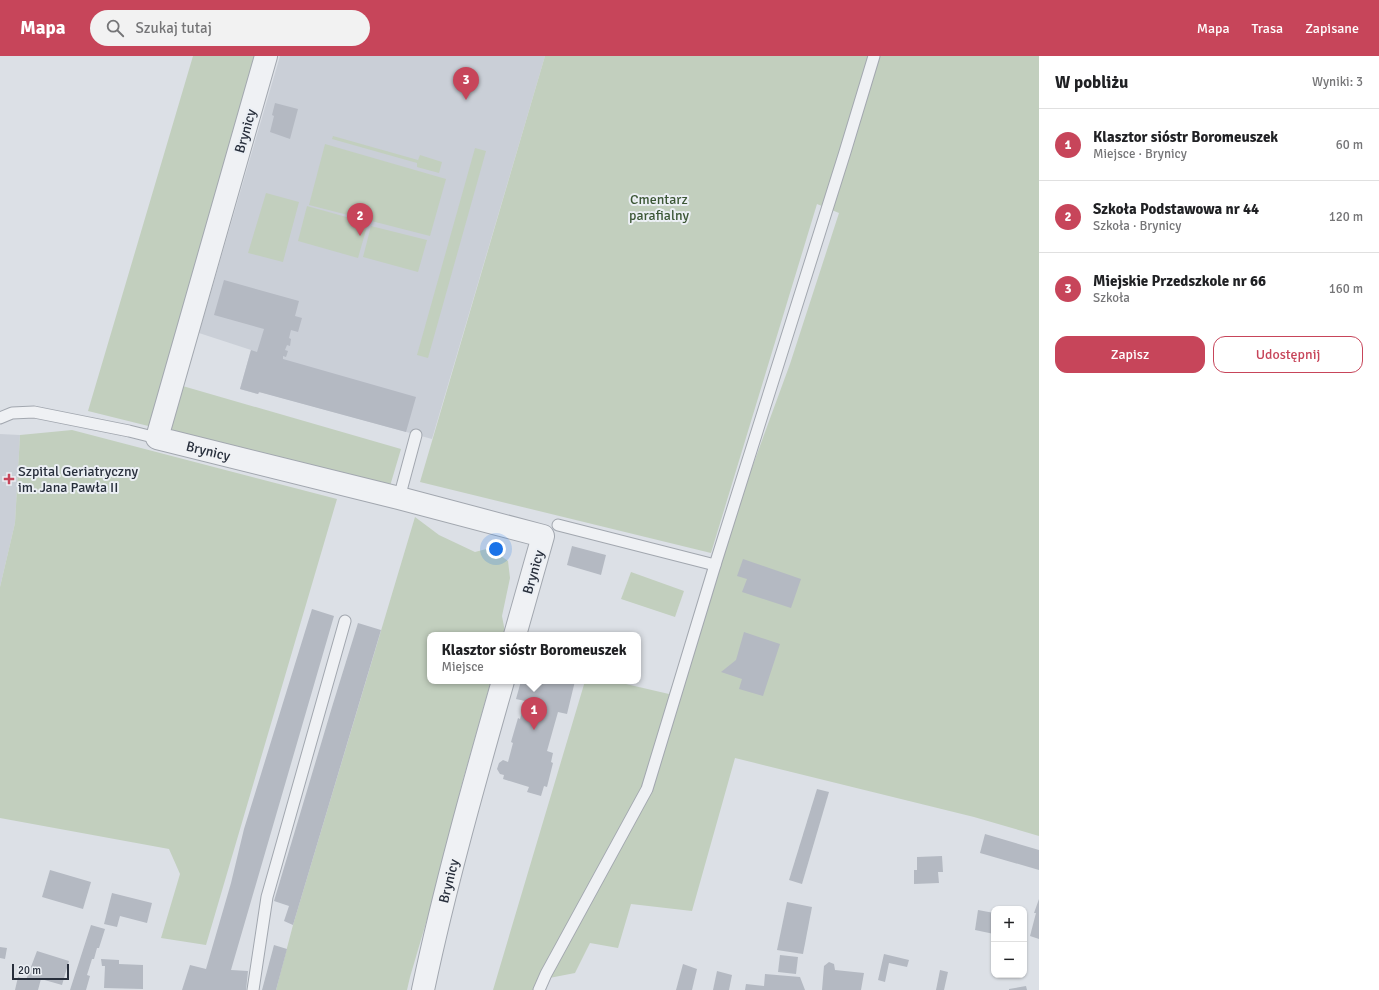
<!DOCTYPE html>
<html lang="pl">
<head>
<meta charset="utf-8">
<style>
	body { margin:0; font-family:Signika,sans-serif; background:#f2f2f2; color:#202124 }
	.controls { position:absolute; right:12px; bottom:12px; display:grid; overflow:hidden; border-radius:8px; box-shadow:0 1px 3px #0004 }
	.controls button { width:36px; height:36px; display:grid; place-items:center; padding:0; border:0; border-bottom:1px solid #e0e0e0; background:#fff; color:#202124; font:20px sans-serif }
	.scale { position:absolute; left:12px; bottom:10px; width:57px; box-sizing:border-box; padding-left:4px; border:2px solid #272e3b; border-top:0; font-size:11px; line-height:14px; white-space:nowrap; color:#272e3b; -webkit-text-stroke:3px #ebeff4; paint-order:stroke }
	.you { position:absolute; left:496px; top:493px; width:14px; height:14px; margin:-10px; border:3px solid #fff; border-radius:50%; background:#1a73e8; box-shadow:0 0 0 6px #1a73e833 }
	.badge { display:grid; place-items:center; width:26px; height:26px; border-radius:50%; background:#c7455a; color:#fff; font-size:13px; font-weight:700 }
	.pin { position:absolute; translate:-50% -33px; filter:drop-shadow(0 1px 2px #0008) }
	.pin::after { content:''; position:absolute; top:21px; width:14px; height:12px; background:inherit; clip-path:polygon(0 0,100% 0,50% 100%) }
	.popup { position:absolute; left:427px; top:576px; width:214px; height:52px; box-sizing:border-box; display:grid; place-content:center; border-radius:8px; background:#fff; filter:drop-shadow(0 1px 3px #0005); font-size:13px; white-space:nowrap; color:#757577 }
	.popup b { font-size:15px; color:#202124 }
	.popup::after { content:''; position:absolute; left:50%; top:100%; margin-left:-8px; border:8px solid transparent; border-top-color:#fff }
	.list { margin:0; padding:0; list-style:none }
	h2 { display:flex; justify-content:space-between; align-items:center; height:52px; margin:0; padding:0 16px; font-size:17px }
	h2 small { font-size:13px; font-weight:400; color:#757577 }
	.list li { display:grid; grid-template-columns:26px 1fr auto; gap:12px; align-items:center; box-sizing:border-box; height:72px; padding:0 16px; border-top:1px solid #e0e0e0 }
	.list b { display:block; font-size:15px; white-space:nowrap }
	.list p { margin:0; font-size:13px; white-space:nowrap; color:#757577 }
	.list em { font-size:13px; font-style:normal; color:#757577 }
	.actions { display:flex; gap:8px; padding:12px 16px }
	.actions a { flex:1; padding:9px 0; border:1px solid #c7455a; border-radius:12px; text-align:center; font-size:14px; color:#c7455a }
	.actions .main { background:#c7455a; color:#fff }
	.icon { flex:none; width:22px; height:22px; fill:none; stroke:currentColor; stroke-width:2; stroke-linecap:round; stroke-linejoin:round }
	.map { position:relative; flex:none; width:1039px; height:934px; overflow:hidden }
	header { display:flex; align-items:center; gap:24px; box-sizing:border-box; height:56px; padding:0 20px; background:#c7455a; color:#fff }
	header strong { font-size:19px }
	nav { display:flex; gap:22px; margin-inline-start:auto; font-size:14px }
	.search { width:280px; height:36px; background:#f2f2f2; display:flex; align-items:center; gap:10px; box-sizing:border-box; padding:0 14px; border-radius:22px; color:#757577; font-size:15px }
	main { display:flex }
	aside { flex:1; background:#fff }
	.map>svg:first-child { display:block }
	.built { fill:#cacfd7 }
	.green { fill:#c2cfbe }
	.building { fill:#b4b9c2 }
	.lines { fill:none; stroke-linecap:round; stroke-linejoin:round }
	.service-casing { stroke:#a2a7af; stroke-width:13 }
	.minor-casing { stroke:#a2a7af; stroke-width:24 }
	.service { stroke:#eff1f4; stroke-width:11 }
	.minor { stroke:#eff1f4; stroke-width:22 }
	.poi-dot { fill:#c7455a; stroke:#ebeff4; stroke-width:1.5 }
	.labels { text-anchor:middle; stroke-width:4; stroke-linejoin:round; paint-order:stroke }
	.street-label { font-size:14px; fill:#272e3b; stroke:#ebeff4 }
	.park-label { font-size:14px; fill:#3b5635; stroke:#ebeff4 }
	.poi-label { font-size:14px; fill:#272e3b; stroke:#ebeff4; text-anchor:start }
</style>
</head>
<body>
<header>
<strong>Mapa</strong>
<div class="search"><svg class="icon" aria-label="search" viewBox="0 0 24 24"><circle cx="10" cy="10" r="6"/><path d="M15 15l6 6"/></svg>Szukaj tutaj</div>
<nav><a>Mapa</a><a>Trasa</a><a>Zapisane</a></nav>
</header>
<main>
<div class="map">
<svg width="1039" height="934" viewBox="0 0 1039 934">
	<rect width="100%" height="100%" fill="#dce0e6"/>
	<g class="built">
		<polygon points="280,0 545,0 432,383 260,336 258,338 240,333 251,294 199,277"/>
		<polygon points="0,378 20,379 15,467 0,531"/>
	</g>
	<g class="green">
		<polygon points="193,0 255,0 162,324 401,393 390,430 88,355"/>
		<polygon points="545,0 1039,0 1039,780 974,761 735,702 692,855 631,848 618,892 590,887 575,917 544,923 541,934 493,934 585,625 613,625 669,638 790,308 839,157 817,148 711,497 420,426"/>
		<polygon points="333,80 418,104 420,99 442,106 439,117 417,111 417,107 332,83"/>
		<polygon points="325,88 446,123 430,180 309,149"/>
		<polygon points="475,92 486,95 428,302 417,299"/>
		<polygon points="266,137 299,146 283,206 248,197"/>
		<polygon points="307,150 368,167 358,202 298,185"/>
		<polygon points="371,170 427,184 418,216 363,201"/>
		<polygon points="72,374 337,443 206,889 161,882 180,818 169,793 0,762 0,531 15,467 20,379"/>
		<polygon points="415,461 439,479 475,496 490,492 508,505 510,522 502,560 505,576 504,579 430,579 430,625 491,625 461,731 438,826 410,921 407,934 276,934 293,869"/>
		<polygon points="631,516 684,535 675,561 621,543"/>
	</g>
	<g class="building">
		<polygon points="275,47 298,53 290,83 270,76 274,60 272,59"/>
		<polygon points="224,224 299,245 295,260 302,262 298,276 291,274 289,282 291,283 290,290 287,289 285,294 288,295 286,301 283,300 283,303 416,341 406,376 259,336 258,338 240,333 251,294 257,296 264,273 214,259"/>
		<polygon points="572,490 606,499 601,519 567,509"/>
		<polygon points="743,503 801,523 791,552 742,536 747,523 737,520"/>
		<polygon points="312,553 334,560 231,914 248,915 246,934 182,934 190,909 206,913 231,827 244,773"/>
		<polygon points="358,567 381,574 293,869 284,865 289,850 274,845 332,651"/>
		<polygon points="744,576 780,588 763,640 739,633 742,623 721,616 736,604"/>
		<polygon points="521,625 575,625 567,658 558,656 547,695 553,697 551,706 553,707 547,731 544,730 541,740 527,736 529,731 503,723 504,719 500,718 497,713 499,707 503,704 508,706 513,687 511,686 518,662 520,663 525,645 516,643"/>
		<polygon points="817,733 829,736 802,828 789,824"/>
		<polygon points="985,778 1039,794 1039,814 980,797"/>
		<polygon points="942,800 943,816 938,816 939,827 914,828 914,814 917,814 917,801"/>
		<polygon points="50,814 91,826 83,853 42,841"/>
		<polygon points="112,837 152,847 147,867 120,860 117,871 104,868"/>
		<polygon points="1039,843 1039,883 1030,880 1036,857 1034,857"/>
		<polygon points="787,846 812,851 803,898 777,894"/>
		<polygon points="978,854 994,857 994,878 975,874"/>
		<polygon points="91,869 105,873 99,892 97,892 94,903 92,903 87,919 90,920 86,934 70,934"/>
		<polygon points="274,889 287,893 276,934 262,934"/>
		<polygon points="0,891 7,892 5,903 0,902"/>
		<polygon points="37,895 69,905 62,929 41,923 38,934 15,934 18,921 26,924"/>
		<polygon points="884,898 909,904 907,911 889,907 885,926 878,924"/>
		<polygon points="780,899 798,901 796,918 778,916"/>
		<polygon points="101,903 119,904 119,908 143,909 143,933 104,932 105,910 102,910"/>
		<polygon points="829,906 834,908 835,914 864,917 861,934 822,934 824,910"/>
		<polygon points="683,908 697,913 692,934 676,934"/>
		<polygon points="940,914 948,916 944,934 936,934"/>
		<polygon points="717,915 732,919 729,934 713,934"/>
		<polygon points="765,918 800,921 805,934 745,934 746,928 764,930"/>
		<polygon points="1026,930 1027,934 1009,934 1009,933"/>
	</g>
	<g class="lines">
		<defs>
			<g id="service">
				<polyline points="0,362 12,357 34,356 129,375 157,382"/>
				<polyline points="399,442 416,379"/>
				<polyline points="558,469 715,509"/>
				<polyline points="253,934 267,841 345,565"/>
				<polyline points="539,934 546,918 647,733 715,509 845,96 874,0"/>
			</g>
			<g id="minor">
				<path id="s1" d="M266 0 157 382 399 442 543 480 515 579"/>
				<path id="s2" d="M423 934C445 830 474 727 503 625"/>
			</g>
		</defs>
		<use href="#service" class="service-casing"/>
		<use href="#minor" class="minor-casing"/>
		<use href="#service" class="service"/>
		<use href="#minor" class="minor"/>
	</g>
	<path class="poi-dot" d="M7 417h4v4h4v4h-4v4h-4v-4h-4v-4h4z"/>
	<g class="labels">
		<g class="street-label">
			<text transform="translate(245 75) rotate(-74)" y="5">Brynicy</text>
			<text dy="5" stroke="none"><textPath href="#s1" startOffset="450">Brynicy</textPath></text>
			<text transform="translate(533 516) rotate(-74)" y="5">Brynicy</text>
			<text dy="5" stroke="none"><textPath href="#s2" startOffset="112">Brynicy</textPath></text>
		</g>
		<g class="park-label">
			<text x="659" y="148">Cmentarz<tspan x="659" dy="16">parafialny</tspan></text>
		</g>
		<g class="poi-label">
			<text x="18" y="420">Szpital Geriatryczny<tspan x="18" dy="16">im. Jana Pawła II</tspan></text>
		</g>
	</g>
</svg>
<div class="controls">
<button>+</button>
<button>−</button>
</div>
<div class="scale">20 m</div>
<div class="you"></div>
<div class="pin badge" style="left:534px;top:674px">1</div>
<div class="popup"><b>Klasztor sióstr Boromeuszek</b>Miejsce</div>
<div class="pin badge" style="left:360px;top:180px">2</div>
<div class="pin badge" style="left:466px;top:44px">3</div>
</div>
<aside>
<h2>W pobliżu<small>Wyniki: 3</small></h2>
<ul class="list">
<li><span class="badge">1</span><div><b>Klasztor sióstr Boromeuszek</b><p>Miejsce · Brynicy</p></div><em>60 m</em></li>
<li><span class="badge">2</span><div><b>Szkoła Podstawowa nr 44</b><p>Szkoła · Brynicy</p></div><em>120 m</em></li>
<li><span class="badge">3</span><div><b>Miejskie Przedszkole nr 66</b><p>Szkoła</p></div><em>160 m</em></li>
</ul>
<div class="actions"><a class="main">Zapisz</a><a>Udostępnij</a></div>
</aside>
</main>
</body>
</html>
